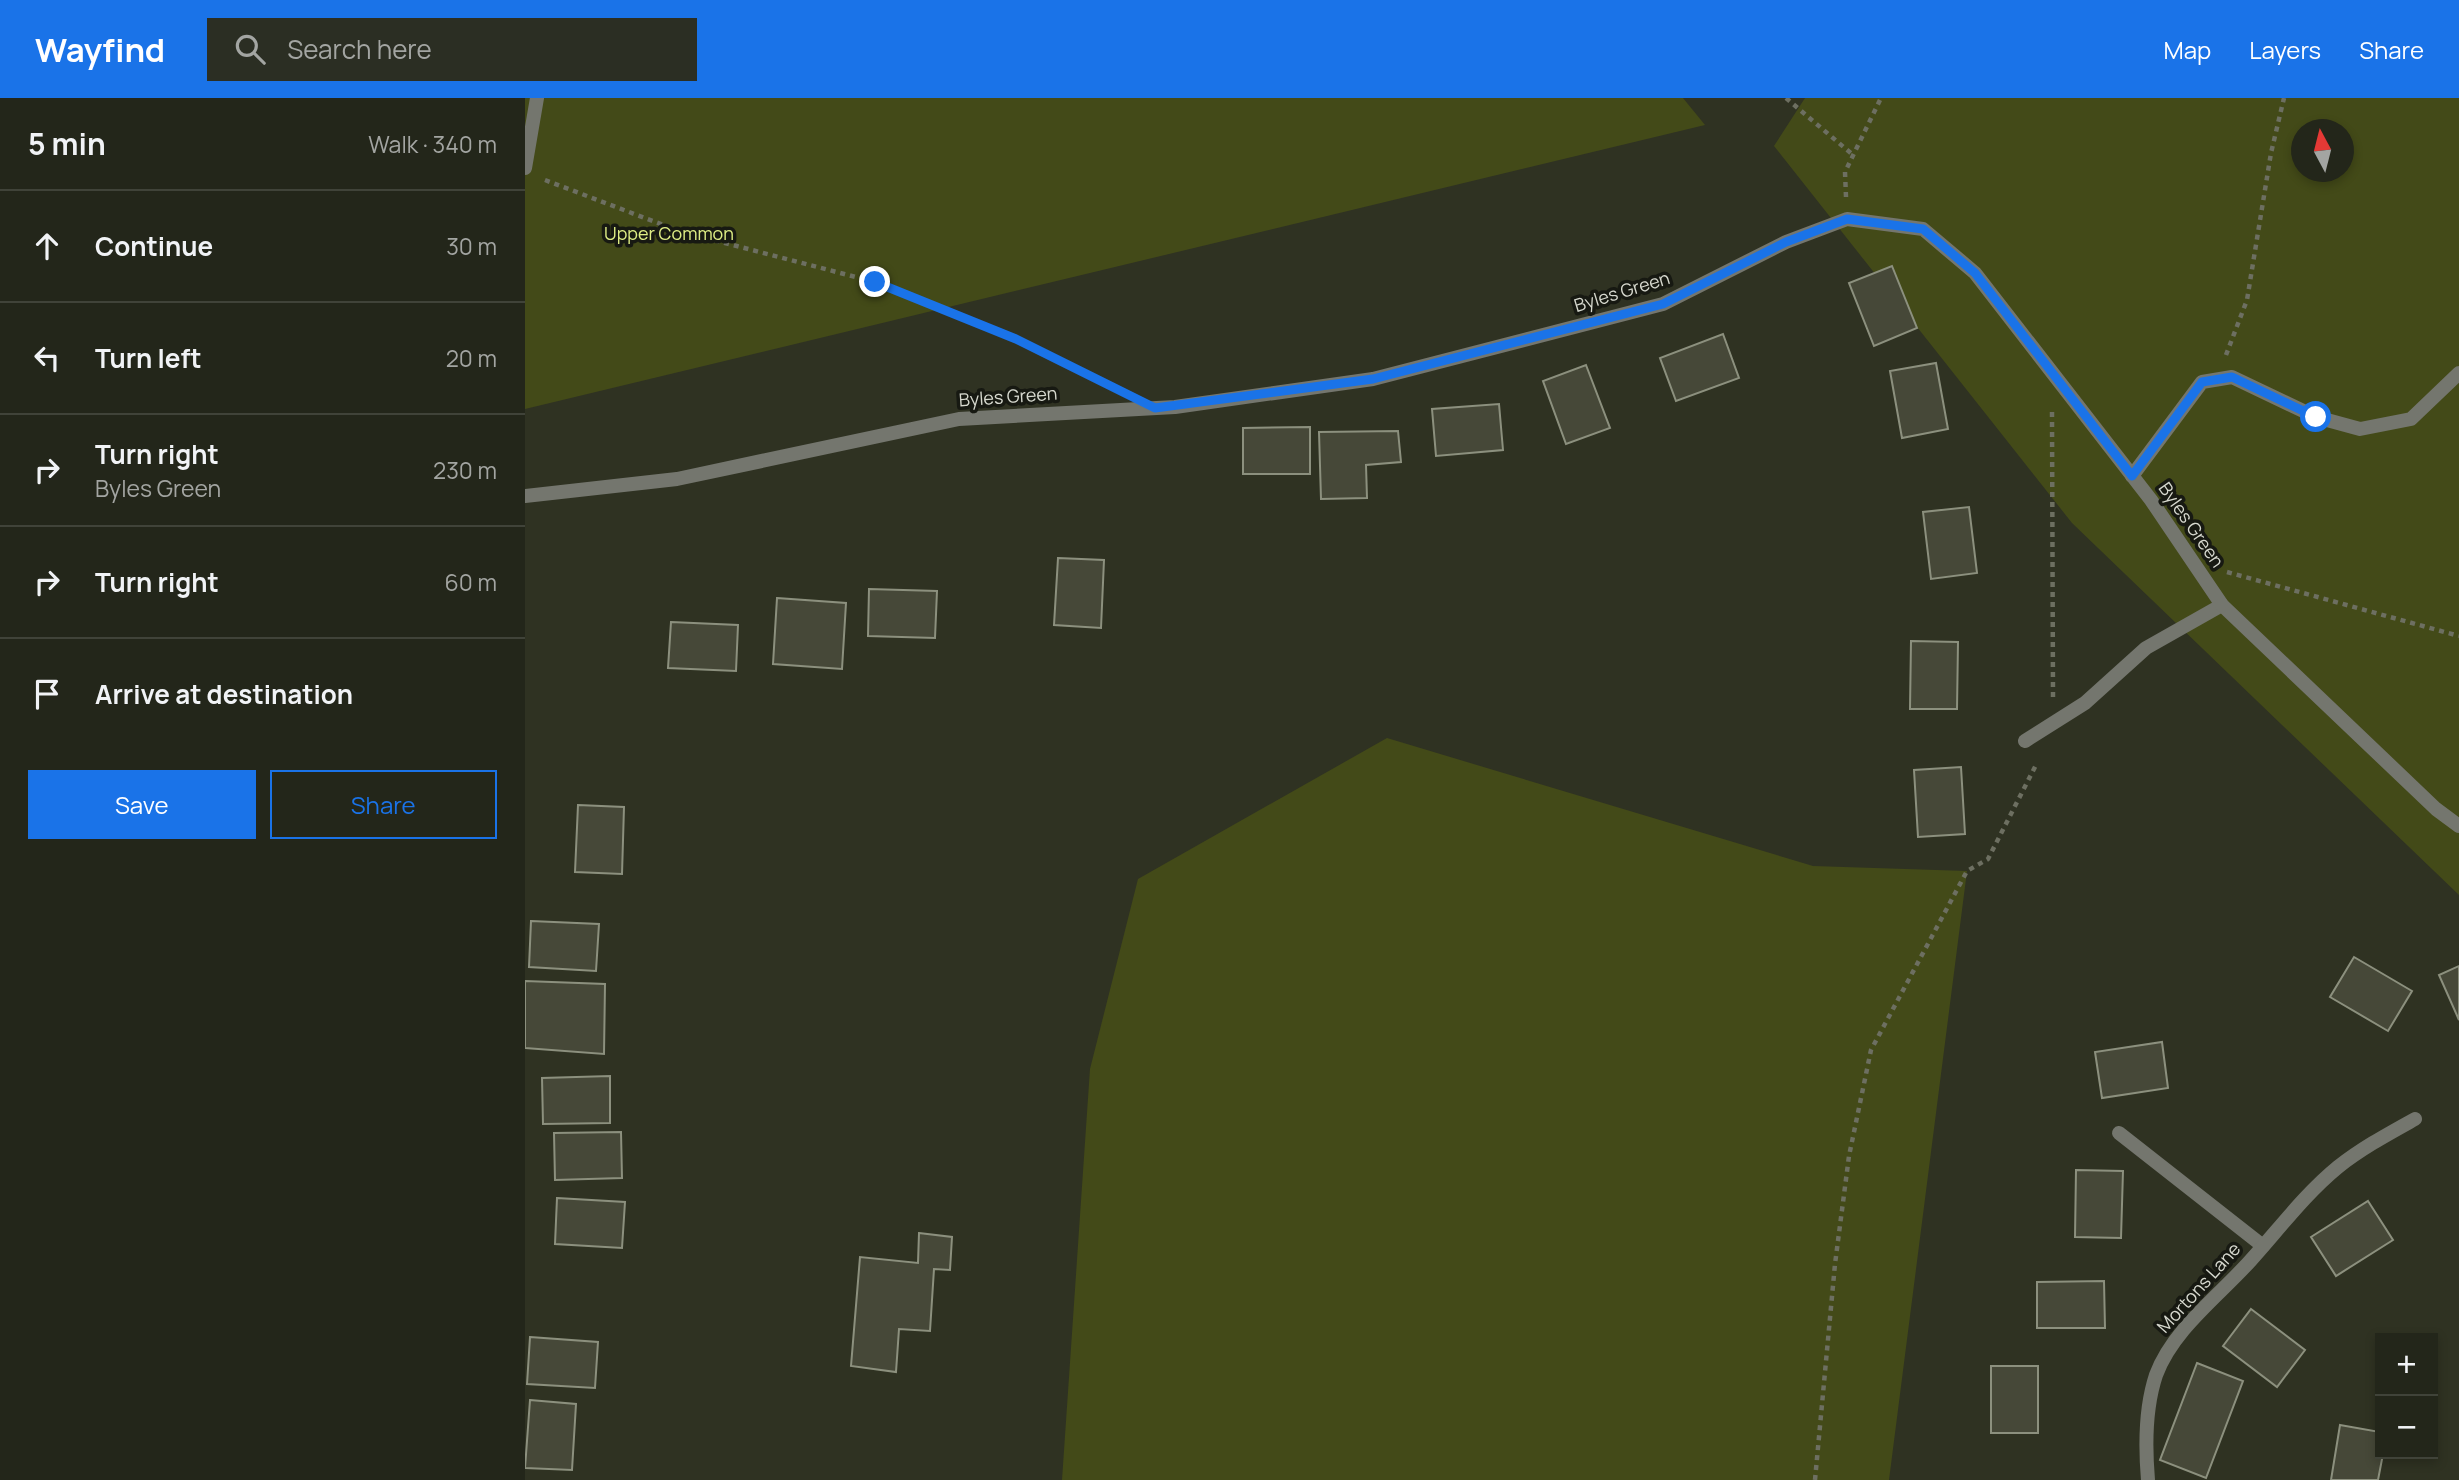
<!DOCTYPE html>
<html lang="en">
<head>
<meta charset="utf-8">
<style>
	body { margin:0; font-family:Manrope,sans-serif; background:#2b2e23; color:#f1f3f6 }
	.controls { position:absolute; right:21px; bottom:21px; display:grid; overflow:hidden; border-radius:0px; box-shadow:0 4px 10px #0003 }
	.controls button { width:63px; height:63px; display:grid; place-items:center; padding:0; border:0; border-bottom:2px solid #404339; background:#23261a; color:#f1f3f6; font:35px sans-serif }
	.compass { position:absolute; left:1766px; top:21px; width:63px; height:63px; border-radius:50%; background:#23261a; box-shadow:0 4px 10px #0003; rotate:353deg }
	.stop { position:absolute; width:21px; height:21px; margin:-16px; border:5px solid #1a73e8; border-radius:50%; background:#fff }
	.stop.end { background:#1a73e8; border-color:#fff; box-shadow:0 2px 7px #0008 }
	.list { margin:0; padding:0; list-style:none }
	h2 { display:flex; justify-content:space-between; align-items:center; height:91px; margin:0; padding:0 28px; font-size:30px }
	h2 small { font-size:23px; font-weight:400; color:#a3a5a2 }
	.list li { display:grid; grid-template-columns:46px 1fr auto; gap:21px; align-items:center; box-sizing:border-box; height:112px; padding:0 28px; border-top:2px solid #404339 }
	.list b { display:block; font-size:26px; white-space:nowrap }
	.list p { margin:0; font-size:23px; white-space:nowrap; color:#a3a5a2 }
	.list em { font-size:23px; font-style:normal; color:#a3a5a2 }
	.actions { display:flex; gap:14px; padding:21px 28px }
	.actions a { flex:1; padding:16px 0; border:2px solid #1a73e8; border-radius:0px; text-align:center; font-size:24px; color:#1a73e8 }
	.actions .main { background:#1a73e8; color:#fff }
	.icon { flex:none; width:38px; height:38px; fill:none; stroke:currentColor; stroke-width:2; stroke-linecap:round; stroke-linejoin:round }
	.map { position:relative; flex:none; width:1934px; height:1382px; overflow:hidden }
	header { display:flex; align-items:center; gap:42px; box-sizing:border-box; height:98px; padding:0 35px; background:#1a73e8; color:#fff }
	header strong { font-size:33px }
	nav { display:flex; gap:38px; margin-inline-start:auto; font-size:24px }
	.search { width:490px; height:63px; background:#2b2e23; display:flex; align-items:center; gap:18px; box-sizing:border-box; padding:0 24px; border-radius:0px; color:#a3a5a2; font-size:26px }
	main { display:flex }
	aside { flex:1; background:#23261a }
	.map>svg:first-child { display:block }
	.green { fill:#434a18; fill-rule:evenodd }
	.building { fill:#464838; stroke:#8c907e; stroke-width:2 }
	.lines { fill:none; stroke-linecap:round; stroke-linejoin:round }
	.path { stroke:#6d6f61; stroke-width:4.5; stroke-dasharray:5 5; stroke-linecap:butt }
	.lane { stroke:#74766e; stroke-width:14 }
	.street { stroke:#74766e; stroke-width:14 }
	.route { stroke:#1a73e8; stroke-width:9 }
	.labels { text-anchor:middle; stroke-width:7; stroke-linejoin:round; paint-order:stroke }
	.park-label { font-size:18px; fill:#dfee85; stroke:#171912 }
	.street-label { font-size:18px; fill:#d7d9cf; stroke:#171912 }
</style>
</head>
<body>
<header>
<strong>Wayfind</strong>
<div class="search"><svg class="icon" aria-label="search" viewBox="0 0 24 24"><circle cx="10" cy="10" r="6"/><path d="M15 15l6 6"/></svg>Search here</div>
<nav><a>Map</a><a>Layers</a><a>Share</a></nav>
</header>
<main>
<aside>
<h2>5 min<small>Walk · 340 m</small></h2>
<ul class="list">
<li><svg class="icon" aria-label="ahead" viewBox="0 0 24 24"><path d="M12 20V5M6 11l6-6 6 6"/></svg><div><b>Continue</b></div><em>30 m</em></li>
<li><svg class="icon" aria-label="left" viewBox="0 0 24 24"><path d="M17 20v-9H6M10 6l-5 5 5 5"/></svg><div><b>Turn left</b></div><em>20 m</em></li>
<li><svg class="icon" aria-label="right" viewBox="0 0 24 24"><path d="M7 20v-9h11M14 6l5 5-5 5"/></svg><div><b>Turn right</b><p>Byles Green</p></div><em>230 m</em></li>
<li><svg class="icon" aria-label="right" viewBox="0 0 24 24"><path d="M7 20v-9h11M14 6l5 5-5 5"/></svg><div><b>Turn right</b></div><em>60 m</em></li>
<li><svg class="icon" aria-label="arrive" viewBox="0 0 24 24"><path d="M6 21V4h12l-3 4 3 4H6"/></svg><div><b>Arrive at destination</b></div></li>
</ul>
<div class="actions"><a class="main">Save</a><a>Share</a></div>
</aside>
<div class="map">
<svg width="1934" height="1382" viewBox="0 0 1934 1382">
	<rect width="100%" height="100%" fill="#2f3222"/>
	<g class="green">
		<polygon points="0,0 1158,0 1180,27 0,311"/>
		<path d="M1280 0H1934V797L1547 425 1249 48ZM1776 32H1818V74H1776Z"/>
		<polygon points="862,640 1288,768 1442,773 1364,1382 537,1382 565,971 613,781"/>
	</g>
	<g class="building">
		<polygon points="1367,168 1392,230 1349,248 1324,185"/>
		<polygon points="1198,236 1214,280 1151,303 1135,260"/>
		<polygon points="1411,265 1423,331 1377,340 1365,273"/>
		<polygon points="1061,267 1085,330 1041,346 1018,283"/>
		<polygon points="974,306 978,352 911,358 907,311"/>
		<polygon points="785,329 785,376 718,376 718,330"/>
		<polygon points="873,333 876,364 841,367 842,400 796,401 794,334"/>
		<polygon points="1444,409 1452,475 1406,481 1398,414"/>
		<polygon points="533,460 579,462 576,530 529,527"/>
		<polygon points="344,491 412,493 410,540 343,538"/>
		<polygon points="252,500 321,505 317,571 248,566"/>
		<polygon points="146,524 213,527 211,573 143,570"/>
		<polygon points="1386,543 1433,544 1432,611 1385,611"/>
		<polygon points="1436,669 1440,736 1393,739 1389,672"/>
		<polygon points="53,707 99,709 97,776 50,774"/>
		<polygon points="6,823 74,826 71,873 4,869"/>
		<polygon points="1829,859 1887,893 1863,933 1805,899"/>
		<polygon points="1934,868 1934,922 1914,877"/>
		<polygon points="0,883 80,886 79,956 0,950"/>
		<polygon points="1637,944 1643,990 1577,1000 1570,954"/>
		<polygon points="85,978 85,1025 18,1026 17,980"/>
		<polygon points="96,1034 97,1080 30,1082 29,1035"/>
		<polygon points="1551,1072 1598,1073 1596,1140 1550,1139"/>
		<polygon points="32,1100 100,1104 97,1150 30,1146"/>
		<polygon points="1843,1103 1868,1142 1811,1178 1786,1139"/>
		<polygon points="394,1135 427,1139 425,1172 409,1171 405,1233 374,1231 371,1274 326,1268 335,1159 393,1165"/>
		<polygon points="1579,1183 1580,1230 1512,1230 1512,1184"/>
		<polygon points="1726,1211 1780,1252 1752,1289 1698,1248"/>
		<polygon points="5,1239 73,1244 70,1290 2,1286"/>
		<polygon points="1672,1265 1718,1283 1681,1380 1635,1362"/>
		<rect x="1466" y="1268" width="47" height="67"/>
		<polygon points="5,1302 51,1306 47,1372 0,1370"/>
		<polygon points="1815,1327 1855,1334 1858,1356 1853,1382 1806,1382"/>
	</g>
	<g class="lines">
		<g class="path">
			<polyline points="1261,0 1328,57"/>
			<polyline points="20,82 154,133 350,184 491,241 586,288"/>
			<polyline points="1321,99 1320,74 1356,0"/>
			<polyline points="1701,257 1722,202 1746,55 1759,0"/>
			<polyline points="1527,314 1528,599"/>
			<polyline points="1702,474 1934,538"/>
			<polyline points="1290,1382 1310,1166 1324,1058 1346,952 1442,773 1463,761 1512,665"/>
		</g>
		<g class="lane">
			<polyline points="1607,378 1677,284 1707,279 1791,319 1835,331 1886,321 1934,275"/>
			<polyline points="1500,643 1560,605 1621,550 1697,507"/>
		</g>
		<g class="street">
			<polyline points="0,70 12,0"/>
			<polyline points="0,398 152,381 434,321 650,309 848,281 1138,206 1261,144 1322,121 1398,131 1450,175 1626,402 1697,507 1911,711 1934,728"/>
			<polyline points="1594,1035 1738,1148"/>
			<path d="M1623 1382C1620 1347 1620 1310 1631 1277 1648 1231 1695 1197 1726 1162 1754 1131 1780 1096 1813 1069 1837 1050 1863 1036 1890 1021"/>
		</g>
	</g>
	<g class="lines">
		<polyline class="route" points="350,184 491,241 630,310 848,281 1138,206 1261,144 1322,121 1398,131 1450,175 1607,378 1677,284 1707,279 1791,319"/>
	</g>
	<g class="labels">
		<g class="park-label">
			<text x="144" y="142">Upper Common</text>
		</g>
		<g class="street-label">
			<text transform="translate(1097 194) rotate(-17)" y="6">Byles Green</text>
			<text transform="translate(483 299) rotate(-4)" y="6">Byles Green</text>
			<text transform="translate(1666 427) rotate(55)" y="6">Byles Green</text>
			<text transform="translate(1674 1190) rotate(-48)" y="6">Mortons Lane</text>
		</g>
	</g>
</svg>
<div class="controls">
<button>+</button>
<button>−</button>
</div>
<svg class="compass" viewBox="-18 -18 36 36"><path d="M0-13l5 13h-10z" fill="#e53935"/><path d="M0 13l5-13h-10z" fill="#a3a5a2"/></svg>
<div class="stop" style="left:1791px;top:319px"></div>
<div class="stop end" style="left:350px;top:184px"></div>
</div>
</main>
</body>
</html>
